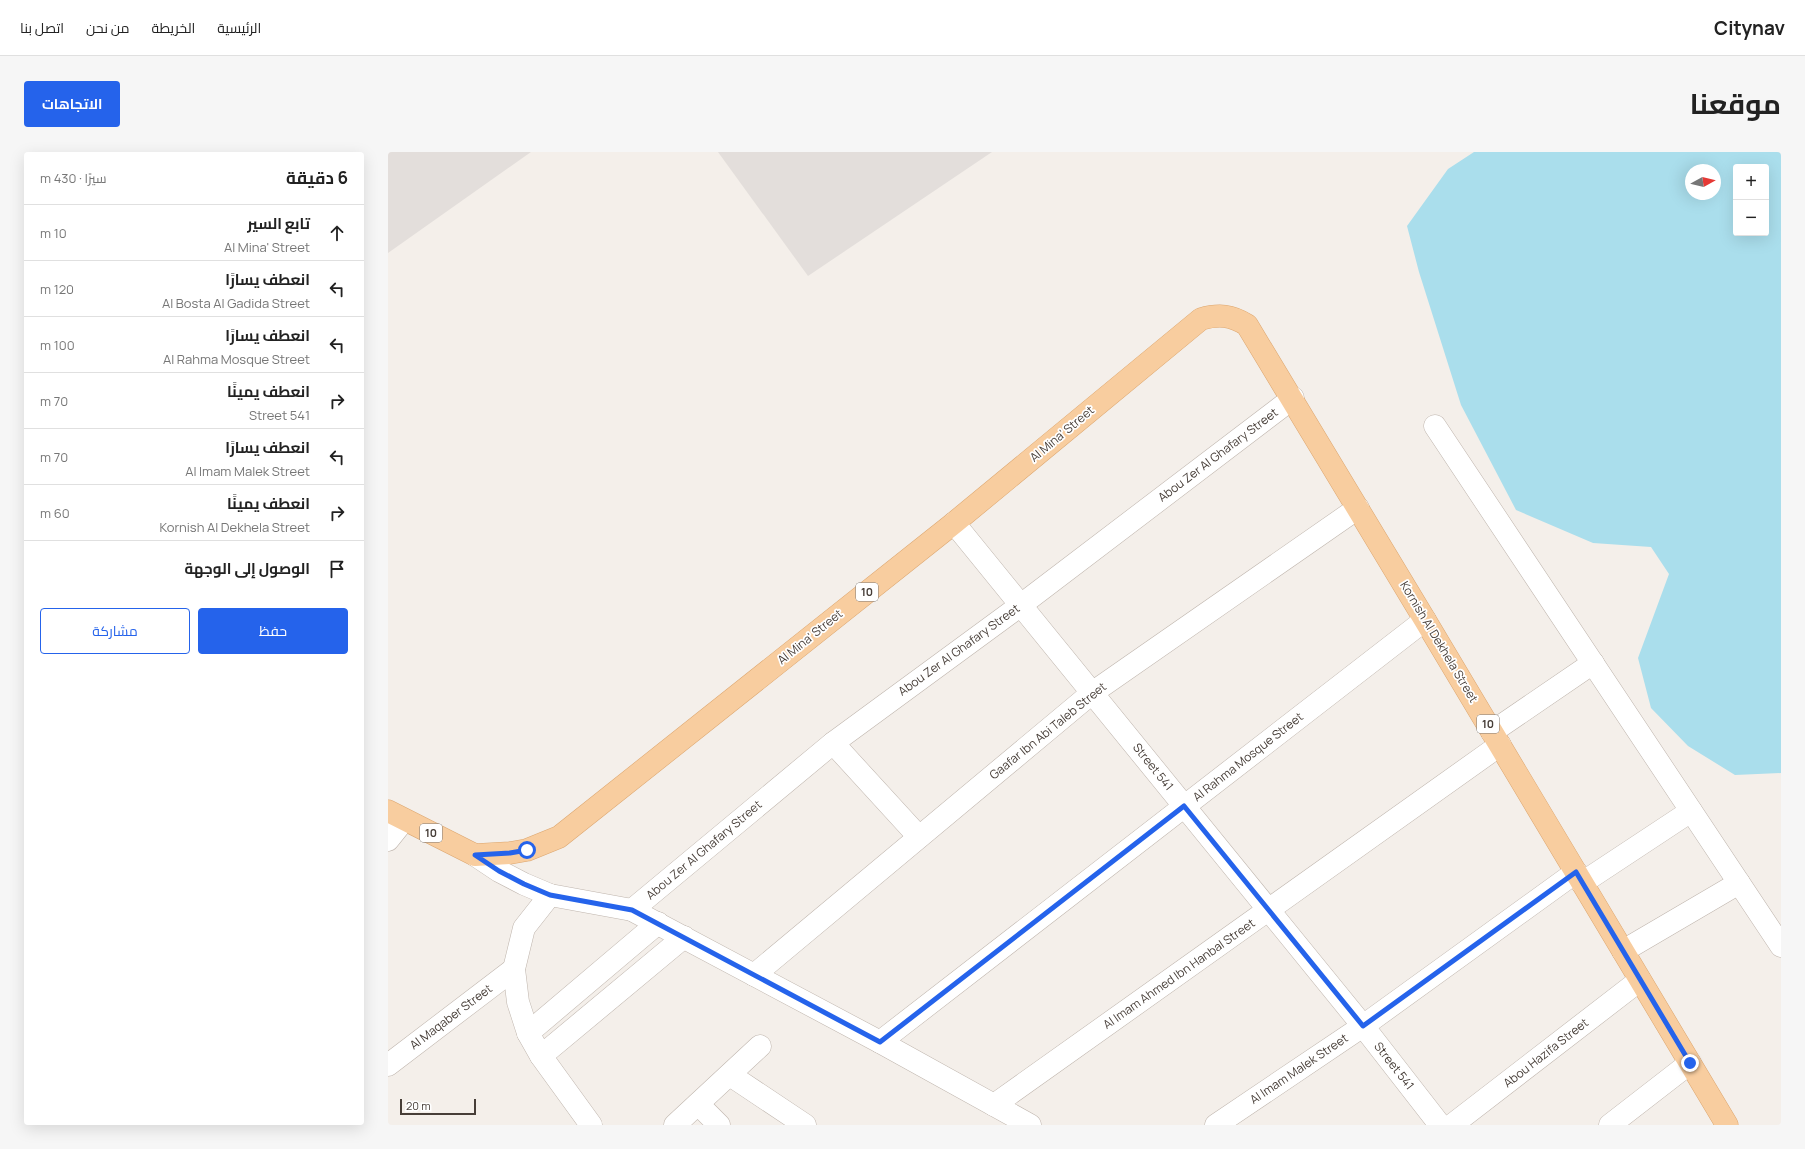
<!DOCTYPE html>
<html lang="ar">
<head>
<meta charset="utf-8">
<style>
	body { margin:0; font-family:Manrope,Cairo,sans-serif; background:#f6f6f6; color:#222; direction:rtl }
	.controls { position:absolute; right:12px; top:12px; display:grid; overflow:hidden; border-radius:4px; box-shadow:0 4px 16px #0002 }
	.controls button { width:36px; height:36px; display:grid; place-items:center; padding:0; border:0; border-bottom:1px solid #e0e0e0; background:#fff; color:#222; font:20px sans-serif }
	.compass { position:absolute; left:1297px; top:12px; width:36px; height:36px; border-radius:50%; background:#fff; box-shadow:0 4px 16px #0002; rotate:82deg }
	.scale { position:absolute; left:12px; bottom:10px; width:76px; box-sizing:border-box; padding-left:4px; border:2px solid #473e38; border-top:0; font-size:11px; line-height:14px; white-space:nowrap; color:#473e38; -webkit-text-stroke:3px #fff; paint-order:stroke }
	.stop { position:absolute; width:12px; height:12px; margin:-9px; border:3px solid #2563eb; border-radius:50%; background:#fff }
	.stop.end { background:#2563eb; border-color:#fff; box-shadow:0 1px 4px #0008 }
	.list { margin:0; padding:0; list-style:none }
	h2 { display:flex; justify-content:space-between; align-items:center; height:52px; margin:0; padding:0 16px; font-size:17px }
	h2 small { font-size:13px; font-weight:400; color:#767676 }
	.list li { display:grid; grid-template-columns:26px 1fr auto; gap:12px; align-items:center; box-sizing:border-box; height:56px; padding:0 16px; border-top:1px solid #e0e0e0 }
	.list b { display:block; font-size:15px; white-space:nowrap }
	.list p { margin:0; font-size:13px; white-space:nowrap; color:#767676 }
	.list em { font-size:13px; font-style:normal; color:#767676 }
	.actions { display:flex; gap:8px; padding:12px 16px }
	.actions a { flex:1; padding:9px 0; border:1px solid #2563eb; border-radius:4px; text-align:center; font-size:14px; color:#2563eb }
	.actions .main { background:#2563eb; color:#fff }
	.icon { flex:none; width:22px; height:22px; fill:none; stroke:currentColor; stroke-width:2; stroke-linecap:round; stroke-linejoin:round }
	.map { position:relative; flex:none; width:1393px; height:973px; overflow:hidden; direction:ltr; border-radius:4px }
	header { display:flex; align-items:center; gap:24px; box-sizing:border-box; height:56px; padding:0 20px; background:#fff; border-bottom:1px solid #e0e0e0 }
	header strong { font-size:19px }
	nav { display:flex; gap:22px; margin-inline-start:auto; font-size:14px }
	.intro { display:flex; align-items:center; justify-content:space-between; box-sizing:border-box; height:96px; padding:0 24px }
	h1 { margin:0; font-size:28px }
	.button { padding:10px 18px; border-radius:4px; background:#2563eb; color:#fff; font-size:14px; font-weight:700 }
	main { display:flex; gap:24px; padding:0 24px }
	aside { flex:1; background:#fff; border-radius:4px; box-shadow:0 4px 16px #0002 }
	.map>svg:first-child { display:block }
	.industrial { fill:#e3dedb }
	.water { fill:#aadeec; fill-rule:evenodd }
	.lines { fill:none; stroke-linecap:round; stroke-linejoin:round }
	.minor-casing { stroke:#bfb5ad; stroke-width:23 }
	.major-casing { stroke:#dca66f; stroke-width:23 }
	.minor { stroke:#fff; stroke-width:22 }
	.major { stroke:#f8cd9f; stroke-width:22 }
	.route { stroke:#2563eb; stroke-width:5 }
	.labels { text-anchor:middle; stroke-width:3.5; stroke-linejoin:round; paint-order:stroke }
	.shield { fill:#fff; stroke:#7e7874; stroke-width:1 }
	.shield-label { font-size:11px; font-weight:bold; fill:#473e38 }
	.street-label { font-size:12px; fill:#473e38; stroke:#fff }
</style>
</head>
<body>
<header>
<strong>Citynav</strong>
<nav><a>الرئيسية</a><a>الخريطة</a><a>من نحن</a><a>اتصل بنا</a></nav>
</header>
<div class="intro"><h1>موقعنا</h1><a class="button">الاتجاهات</a></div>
<main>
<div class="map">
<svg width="1393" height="973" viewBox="0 0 1393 973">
	<rect width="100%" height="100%" fill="#f4efea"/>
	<g class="industrial">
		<polygon points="0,0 143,0 0,101"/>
		<polygon points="330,0 604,0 420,124"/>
	</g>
	<path class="water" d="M1086 0H1393V621L1347 623 1300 594 1263 556 1250 506 1281 422 1263 395 1205 391 1128 358 1073 253 1031 120 1019 74 1060 17ZM1348 15H1378V81H1348ZM1303 18H1327V42H1303Z"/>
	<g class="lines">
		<defs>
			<g id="minor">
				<polyline points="1047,274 1393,794"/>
				<polyline points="566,371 975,874 1052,973"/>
				<polyline points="1104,580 1205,511"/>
				<polyline points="445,591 531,685"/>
				<polyline points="0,688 16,668"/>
				<polyline points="87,703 111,719 136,732 162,743 244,758 492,890 642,973"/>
				<polyline points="1194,731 1303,659"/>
				<polyline points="162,743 136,776 126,817 130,850 140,881 153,904 203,973"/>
				<polyline points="244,758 445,591 633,453 905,246"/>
				<polyline points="1235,799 1351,731"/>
				<polyline points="366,823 704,541 970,356"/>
				<polyline points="140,881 270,771"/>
				<polyline points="492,890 1037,468"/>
				<polyline points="153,904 296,785"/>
				<polyline points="0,913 126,817"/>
				<polyline points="342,923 417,973"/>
				<polyline points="310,952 331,973"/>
				<polyline points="606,953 1112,593"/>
				<polyline points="287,973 372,894"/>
				<polyline points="828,973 975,874 1188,720"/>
				<polyline points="1064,973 1252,828"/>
				<polyline points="1222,973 1302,911"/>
			</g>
			<path id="major" d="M0 659 87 703 122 701 139 698 171 685 566 371 813 167C831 162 843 163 859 173L1037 468 1339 973"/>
		</defs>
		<use href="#minor" class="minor-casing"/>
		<use href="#major" class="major-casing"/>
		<use href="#minor" class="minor"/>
		<use href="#major" class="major"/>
	</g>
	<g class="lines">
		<polyline class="route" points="139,698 122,701 87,703 111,719 136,732 162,743 244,758 492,890 796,654 975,874 1188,720 1302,911"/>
	</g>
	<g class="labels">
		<g class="shield">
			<rect x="468" y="431" width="22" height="18" rx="3"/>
			<rect x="1089" y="563" width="22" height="18" rx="3"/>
			<rect x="32" y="672" width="22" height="18" rx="3"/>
		</g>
		<g class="shield-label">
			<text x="479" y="444">10</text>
			<text x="1100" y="576">10</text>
			<text x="43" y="685">10</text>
		</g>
		<g class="street-label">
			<text transform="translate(674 282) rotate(-40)" y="4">Al Mina' Street</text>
			<text transform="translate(830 303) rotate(-37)" y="4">Abou Zer Al Ghafary Street</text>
			<text transform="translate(422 485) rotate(-39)" y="4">Al Mina' Street</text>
			<text transform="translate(1051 490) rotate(59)" y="4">Kornish Al Dekhela Street</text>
			<text transform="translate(571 498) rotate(-36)" y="4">Abou Zer Al Ghafary Street</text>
			<text transform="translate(660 579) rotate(-39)" y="4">Gaafar Ibn Abi Taleb Street</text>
			<text transform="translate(860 605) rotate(-38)" y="4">Al Rahma Mosque Street</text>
			<text transform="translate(765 615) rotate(51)" y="4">Street 541</text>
			<text transform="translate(316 698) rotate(-40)" y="4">Abou Zer Al Ghafary Street</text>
			<text transform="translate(791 822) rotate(-35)" y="4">Al Imam Ahmed Ibn Hanbal Street</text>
			<text transform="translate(63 865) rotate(-37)" y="4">Al Maqaber Street</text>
			<text transform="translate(1158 901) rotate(-38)" y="4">Abou Hazifa Street</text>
			<text transform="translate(1006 914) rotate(52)" y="4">Street 541</text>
			<text transform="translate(911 917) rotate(-34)" y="4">Al Imam Malek Street</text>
		</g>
	</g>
</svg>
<div class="controls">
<button>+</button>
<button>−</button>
</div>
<svg class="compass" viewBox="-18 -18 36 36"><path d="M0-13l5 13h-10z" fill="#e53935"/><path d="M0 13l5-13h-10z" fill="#767676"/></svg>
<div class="scale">20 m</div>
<div class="stop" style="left:139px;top:698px"></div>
<div class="stop end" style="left:1302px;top:911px"></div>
</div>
<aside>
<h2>6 دقيقة<small>سيرًا · 430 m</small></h2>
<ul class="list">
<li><svg class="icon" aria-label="ahead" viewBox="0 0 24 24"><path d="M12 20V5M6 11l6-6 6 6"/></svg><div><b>تابع السير</b><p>Al Mina' Street</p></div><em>10 m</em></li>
<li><svg class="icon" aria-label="left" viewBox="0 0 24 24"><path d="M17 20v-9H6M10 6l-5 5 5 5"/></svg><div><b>انعطف يسارًا</b><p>Al Bosta Al Gadida Street</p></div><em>120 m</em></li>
<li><svg class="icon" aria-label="left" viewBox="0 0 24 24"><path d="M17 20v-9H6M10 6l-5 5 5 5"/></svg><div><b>انعطف يسارًا</b><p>Al Rahma Mosque Street</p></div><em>100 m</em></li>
<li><svg class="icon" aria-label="right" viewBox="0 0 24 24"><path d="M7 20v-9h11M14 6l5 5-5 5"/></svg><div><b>انعطف يمينًا</b><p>Street 541</p></div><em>70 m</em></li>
<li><svg class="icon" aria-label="left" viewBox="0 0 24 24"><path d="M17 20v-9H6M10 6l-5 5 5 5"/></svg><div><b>انعطف يسارًا</b><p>Al Imam Malek Street</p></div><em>70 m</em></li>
<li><svg class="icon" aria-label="right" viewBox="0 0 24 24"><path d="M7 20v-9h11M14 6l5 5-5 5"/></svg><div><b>انعطف يمينًا</b><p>Kornish Al Dekhela Street</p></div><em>60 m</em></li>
<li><svg class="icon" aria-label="arrive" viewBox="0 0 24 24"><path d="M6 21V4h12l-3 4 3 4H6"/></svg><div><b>الوصول إلى الوجهة</b></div></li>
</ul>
<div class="actions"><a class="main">حفظ</a><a>مشاركة</a></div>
</aside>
</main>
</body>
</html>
